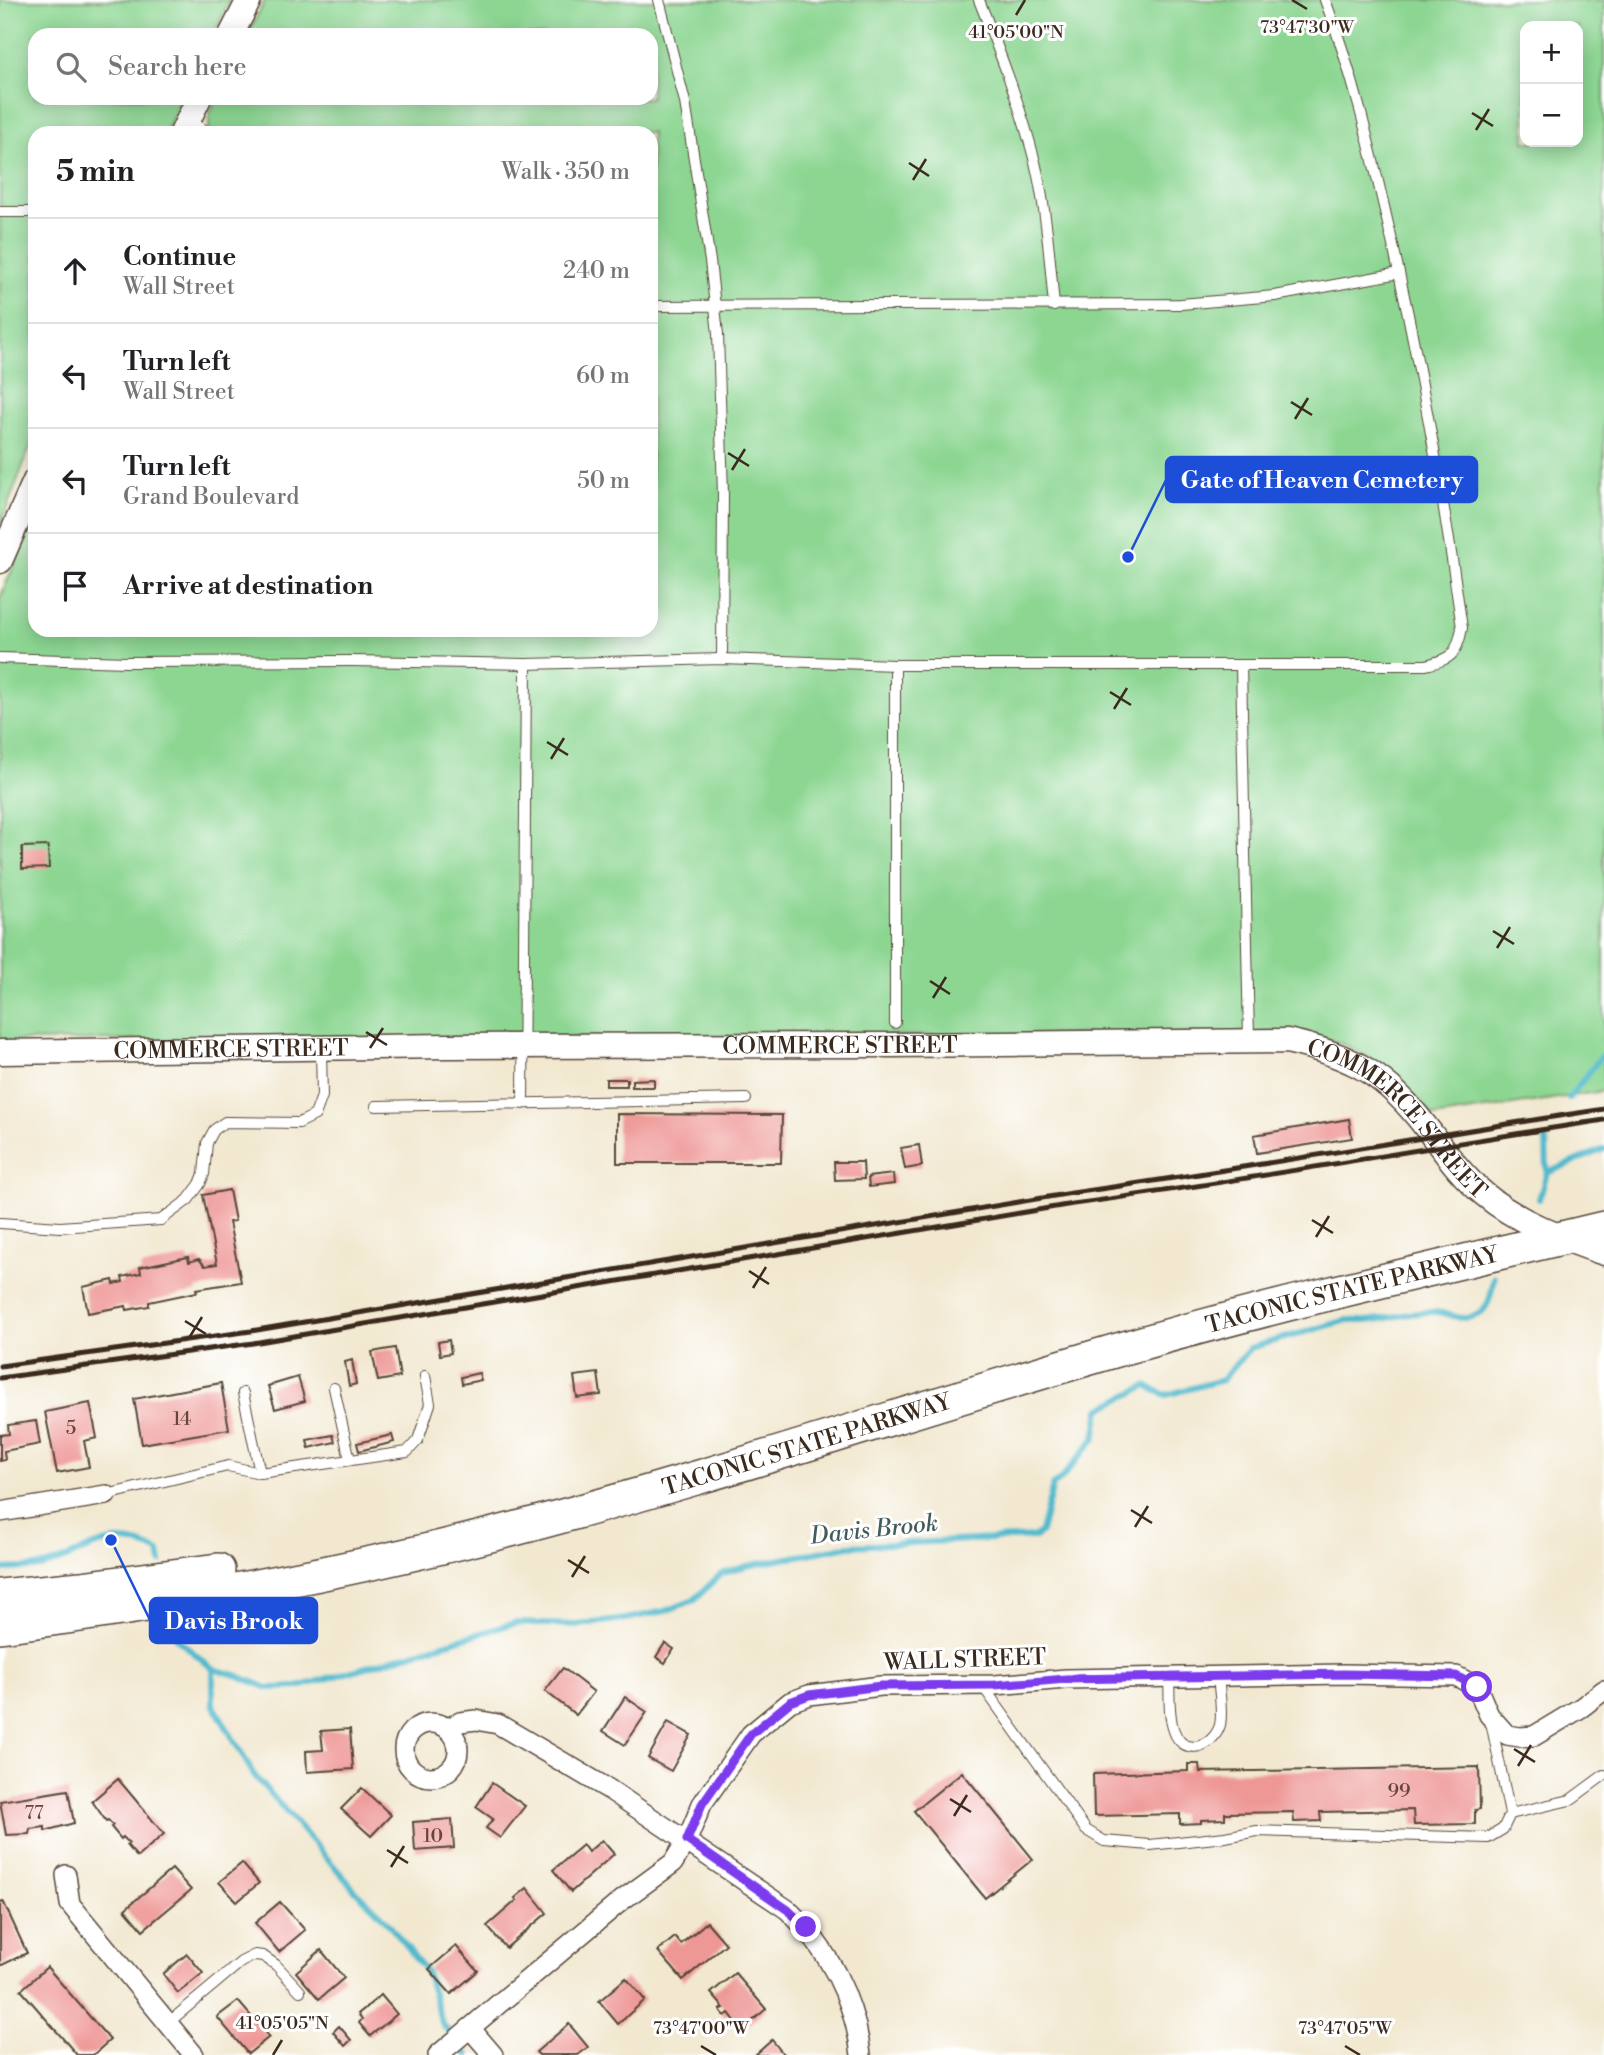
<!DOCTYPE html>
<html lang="en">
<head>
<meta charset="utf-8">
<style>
	body { margin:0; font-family:"Libre Bodoni",serif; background:#f6f6f6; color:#202124 }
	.controls { position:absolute; right:21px; top:21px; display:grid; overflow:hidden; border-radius:14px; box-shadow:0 4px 18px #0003 }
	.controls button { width:63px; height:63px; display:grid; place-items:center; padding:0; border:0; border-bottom:2px solid #e0e0e0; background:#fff; color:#202124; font:35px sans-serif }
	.stop { position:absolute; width:21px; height:21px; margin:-16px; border:5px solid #7c3aed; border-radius:50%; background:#fff }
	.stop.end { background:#7c3aed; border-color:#fff; box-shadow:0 2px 7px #0008 }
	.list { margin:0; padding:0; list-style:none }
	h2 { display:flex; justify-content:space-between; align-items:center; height:91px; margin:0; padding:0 28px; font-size:30px }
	h2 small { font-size:23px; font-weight:400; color:#757577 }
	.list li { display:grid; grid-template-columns:46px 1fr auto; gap:21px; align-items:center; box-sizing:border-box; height:105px; padding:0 28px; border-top:2px solid #e0e0e0 }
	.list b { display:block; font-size:26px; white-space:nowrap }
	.list p { margin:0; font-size:23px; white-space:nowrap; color:#757577 }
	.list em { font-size:23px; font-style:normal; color:#757577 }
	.icon { flex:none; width:38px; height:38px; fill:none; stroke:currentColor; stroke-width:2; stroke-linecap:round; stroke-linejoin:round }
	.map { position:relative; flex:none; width:1604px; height:2055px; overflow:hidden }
	.search { position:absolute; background:#fff; box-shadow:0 4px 18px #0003; left:28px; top:28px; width:630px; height:77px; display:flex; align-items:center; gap:18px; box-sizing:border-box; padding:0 24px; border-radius:21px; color:#757577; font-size:26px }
	.panel { position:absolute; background:#fff; box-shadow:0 4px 18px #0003; left:28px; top:126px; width:630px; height:511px; border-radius:21px }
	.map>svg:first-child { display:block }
	.green { fill:#8cd692; stroke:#648058; stroke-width:2; fill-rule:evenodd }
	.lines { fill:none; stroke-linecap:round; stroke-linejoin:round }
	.stream { stroke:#50bacd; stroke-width:6 }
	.building { fill:#ee9896 }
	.service-casing { stroke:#564639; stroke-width:12 }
	.minor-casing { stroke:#564639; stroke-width:22 }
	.tertiary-casing { stroke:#564639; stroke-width:27 }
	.trunk-casing { stroke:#564639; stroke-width:36 }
	.service { stroke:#fff; stroke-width:10 }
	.minor { stroke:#fff; stroke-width:19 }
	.tertiary { stroke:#fff; stroke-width:24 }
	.trunk { stroke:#fff; stroke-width:33 }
	.rail { stroke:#3b2a1e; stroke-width:5 }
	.route { stroke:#7c3aed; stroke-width:9 }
	.ticks { fill:none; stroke:#3b2a1e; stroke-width:2.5 }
	.labels { text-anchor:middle; stroke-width:6; stroke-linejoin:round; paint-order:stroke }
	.number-label { font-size:19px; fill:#68463c }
	.street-label { font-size:23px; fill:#3b2a1e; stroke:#fff }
	.water-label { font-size:24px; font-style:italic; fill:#425c5b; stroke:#fff }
	.ticks-label { font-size:18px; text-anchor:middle; fill:#3b2a1e; stroke:#fff; stroke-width:6; stroke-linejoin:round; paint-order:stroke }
	.leader { fill:none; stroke:#1d4ed8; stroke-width:2.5 }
	.callout-dot { fill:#1d4ed8; stroke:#fff; stroke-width:2.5 }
	.callout { fill:#1d4ed8; stroke:#1d4ed8; stroke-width:2.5 }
	.callout-label { font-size:24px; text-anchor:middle; font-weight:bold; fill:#fff }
</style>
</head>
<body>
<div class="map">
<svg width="1604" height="2055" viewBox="0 0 1604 2055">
	<rect width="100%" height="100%" fill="#fff"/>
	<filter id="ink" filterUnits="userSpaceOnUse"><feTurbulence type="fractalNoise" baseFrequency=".0143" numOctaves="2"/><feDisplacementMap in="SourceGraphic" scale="14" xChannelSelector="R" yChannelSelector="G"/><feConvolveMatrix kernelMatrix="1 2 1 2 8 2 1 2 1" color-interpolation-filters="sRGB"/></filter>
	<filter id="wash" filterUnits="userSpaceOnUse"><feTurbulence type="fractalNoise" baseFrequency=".00686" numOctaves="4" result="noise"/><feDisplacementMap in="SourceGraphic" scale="28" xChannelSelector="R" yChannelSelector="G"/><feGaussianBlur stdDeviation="1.57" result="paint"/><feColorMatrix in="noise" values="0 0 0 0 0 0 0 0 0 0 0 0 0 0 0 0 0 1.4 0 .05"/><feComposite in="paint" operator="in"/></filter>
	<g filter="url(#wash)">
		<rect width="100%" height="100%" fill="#f2e8d0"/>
		<g class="green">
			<polygon points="0,0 230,0 213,35 35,35 35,98 182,98 165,133 35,133 35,434 0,526"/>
			<path d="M265 0H1604V1091L1434 1117C1407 1088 1378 1057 1340 1043 1328 1039 1315 1036 1303 1033L0 1041V598L35 516V630H651V133H209V116L216 98H651V35H248ZM1525 26H1578V142H1525Z"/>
		</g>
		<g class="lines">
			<g class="stream">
				<polyline points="1569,1098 1604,1053"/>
				<polyline points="1547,1173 1604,1149"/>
				<polyline points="1539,1199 1547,1173 1546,1140"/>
				<path d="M0 1569C14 1568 31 1569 44 1566 90 1553 109 1525 159 1552L161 1562"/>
				<path d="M170 1620 177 1639 213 1669 236 1675 268 1688 298 1687 515 1623 577 1625 626 1619 665 1611 694 1600 721 1574 747 1566 849 1546 1035 1537 1041 1532 1053 1485 1061 1479 1095 1438 1100 1409 1146 1386 1166 1395 1222 1380 1250 1348 1347 1320C1375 1325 1405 1311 1434 1312 1449 1312 1462 1323 1477 1315 1490 1309 1492 1290 1494 1277"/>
				<polyline points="213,1669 213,1704 254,1775 355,1890 383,1917 426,1971 442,2023 452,2036"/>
				<polyline points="466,2053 468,2055"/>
			</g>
		</g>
		<g id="blocks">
			<g class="building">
				<polygon points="48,846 49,868 22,869 22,847"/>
				<rect x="606" y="1079" width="21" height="7"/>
				<polygon points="654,1079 654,1087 632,1087 632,1080"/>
				<polygon points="617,1114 782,1115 781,1163 617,1163"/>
				<polygon points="1349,1119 1352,1138 1257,1153 1254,1135"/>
				<polygon points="919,1145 922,1166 905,1169 901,1148"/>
				<polygon points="834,1162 863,1162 864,1179 835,1180"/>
				<polygon points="893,1174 894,1184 869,1187 868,1177"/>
				<polygon points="229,1190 235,1221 229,1222 241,1282 196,1289 197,1292 149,1302 149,1306 127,1310 126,1306 88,1313 83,1287 113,1280 114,1284 123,1282 122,1277 141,1273 140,1267 188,1257 189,1262 199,1259 205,1266 217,1264 203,1195"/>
				<polygon points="449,1340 451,1353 440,1355 438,1342"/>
				<polygon points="395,1348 400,1377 378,1381 372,1352"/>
				<polygon points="352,1360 356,1384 349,1386 345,1362"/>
				<polygon points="479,1373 481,1380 462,1384 461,1377"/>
				<polygon points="598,1373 601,1395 577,1398 574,1376"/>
				<polygon points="298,1377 305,1401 275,1409 268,1386"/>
				<polygon points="221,1383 229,1429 142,1444 134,1399"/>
				<polygon points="90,1403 97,1438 84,1441 89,1467 57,1473 45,1412"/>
				<polygon points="36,1421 40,1444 4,1451 5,1460 0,1461 0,1435 9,1434 8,1425"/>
				<polygon points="333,1435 335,1442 309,1448 307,1440"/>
				<polygon points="392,1435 394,1442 359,1451 357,1443"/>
				<polygon points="665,1643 674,1649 665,1663 656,1657"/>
				<polygon points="563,1668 594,1692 576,1715 545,1691"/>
				<polygon points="625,1697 647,1712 625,1745 603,1731"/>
				<polygon points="668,1722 691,1735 671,1771 648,1758"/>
				<polygon points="350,1729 353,1769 307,1772 306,1751 323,1750 321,1731"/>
				<polygon points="1188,1764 1199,1764 1200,1772 1479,1767 1480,1809 1475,1810 1475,1824 1414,1825 1413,1810 1320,1812 1321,1821 1294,1822 1293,1812 1225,1813 1225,1819 1201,1820 1201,1823 1180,1824 1180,1814 1094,1816 1093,1774 1188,1771"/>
				<polygon points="962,1772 1033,1859 985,1898 914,1811"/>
				<polygon points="118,1779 164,1834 137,1857 127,1845 129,1843 123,1837 121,1839 111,1827 113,1825 108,1820 106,1821 92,1801"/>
				<polygon points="492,1783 525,1806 500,1838 486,1828 493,1819 476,1807"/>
				<polygon points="362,1788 391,1815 371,1836 341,1809"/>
				<polygon points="68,1790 74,1823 45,1831 45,1827 30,1829 29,1834 6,1835 0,1801"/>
				<polygon points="452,1819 454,1848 415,1851 413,1822"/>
				<polygon points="602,1840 614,1854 571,1892 553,1870 583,1845 588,1852"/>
				<polygon points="242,1863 259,1883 237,1902 219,1882"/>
				<polygon points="172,1869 191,1890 143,1930 125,1909"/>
				<polygon points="527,1888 547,1913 506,1948 487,1926 517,1900 515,1898"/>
				<polygon points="3,1901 27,1953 0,1966 0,1902"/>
				<polygon points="280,1902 305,1930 279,1952 255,1923"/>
				<polygon points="707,1922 726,1944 683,1980 658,1951 675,1937 681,1944"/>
				<polygon points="456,1946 478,1971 451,1994 429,1969"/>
				<polygon points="321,1950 344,1978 319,1999 296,1972"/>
				<polygon points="187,1954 203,1973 178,1993 163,1974"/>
				<polygon points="47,1967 110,2040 93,2055 77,2055 21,1990"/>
				<polygon points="735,1973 766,2009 742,2030 729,2013 725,2016 720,2010 724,2008 711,1993"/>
				<polygon points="626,1978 645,2000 618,2024 599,2001"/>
				<polygon points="381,1995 397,2014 370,2036 359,2023 362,2019 358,2014"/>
				<polygon points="238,2001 269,2037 248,2054 217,2017"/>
				<polygon points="569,2024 588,2047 578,2055 539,2055 536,2052"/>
				<polygon points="339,2026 351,2040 345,2046 333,2032"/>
				<polygon points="772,2040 784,2055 755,2055"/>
			</g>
		</g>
	</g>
	<g filter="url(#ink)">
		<use href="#blocks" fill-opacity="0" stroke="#564639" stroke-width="2"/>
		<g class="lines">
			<defs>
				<g id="service">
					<polyline points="659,0 685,102 710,261 718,334 723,494 722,659"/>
					<path d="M979 0C1000 53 1021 107 1035 162 1046 207 1050 261 1054 306"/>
					<polyline points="187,121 211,133"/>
					<polyline points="0,212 35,212"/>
					<polyline points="651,306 1181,304 1275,296 1399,273"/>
					<path d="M0 658 127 662 351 661 526 664 722 659 895 665H1426C1451 659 1457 655 1462 628 1444 498 1421 369 1392 241 1373 160 1355 78 1325 0"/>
					<polyline points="1241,665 1249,1039"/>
					<polyline points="895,1023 895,665"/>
					<polyline points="523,1104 526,664"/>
					<polyline points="376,1106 746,1099"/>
					<polyline points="0,1223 60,1227 161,1220 188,1200 200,1184 204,1174 207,1143 214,1130 225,1122 299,1123 315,1115 322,1096 321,1049"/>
					<polyline points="334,1388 350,1460"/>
					<polyline points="243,1393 260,1473"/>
					<polyline points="106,1495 228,1466 260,1473 407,1452 418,1440 430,1404 425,1376"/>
					<path d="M1169 1677C1170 1694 1168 1715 1174 1731 1183 1757 1213 1748 1220 1725 1223 1710 1219 1691 1218 1676"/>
					<polyline points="982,1685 1086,1830 1104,1841 1150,1845 1225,1837 1257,1831 1488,1838 1503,1829 1510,1814 1491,1722"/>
					<polyline points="1510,1814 1570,1800 1604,1775"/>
					<polyline points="168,2023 241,1962 255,1955 263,1956 276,1965 300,1991"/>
				</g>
				<g id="minor">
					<polyline points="0,1512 106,1495"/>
					<circle cx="431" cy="1750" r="27"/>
					<path d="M448 1728 460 1722 476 1720 498 1724 610 1790 788 1910C828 1948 855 2000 861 2055"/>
					<polyline points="66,1875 70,1904 194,2055"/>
					<polyline points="470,2028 493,2055"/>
					<polyline points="438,2055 621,1901 673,1863 687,1840 702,1804 751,1734 790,1702 809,1695 881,1686 995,1685 1066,1679 1344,1674 1456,1676 1477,1687 1489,1715 1507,1735 1520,1737 1534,1736 1582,1707 1604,1690"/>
				</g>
				<g id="tertiary">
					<polyline points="231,35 249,0"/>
					<polyline points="182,133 199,98"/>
					<polyline points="0,561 35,481"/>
					<path id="s1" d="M0 1052 448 1046 892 1045 1287 1041C1345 1054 1380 1070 1418 1117 1440 1144 1457 1172 1484 1194 1517 1222 1564 1239 1604 1253"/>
				</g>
				<g id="trunk">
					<polyline points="0,1596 81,1588 218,1570"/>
					<path id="s2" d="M0 1626C173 1604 346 1573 514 1529 721 1475 923 1406 1128 1347 1285 1302 1445 1266 1604 1228"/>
				</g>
			</defs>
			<use href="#service" class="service-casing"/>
			<use href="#minor" class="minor-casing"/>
			<use href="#tertiary" class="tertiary-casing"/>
			<use href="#trunk" class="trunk-casing"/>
			<use href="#service" class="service"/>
			<use href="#minor" class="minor"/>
			<use href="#tertiary" class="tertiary"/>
			<use href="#trunk" class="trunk"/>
			<g class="rail">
				<path d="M0 1366 251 1331 1072 1193C1250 1168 1426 1136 1604 1109"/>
				<path d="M0 1378 253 1343 1073 1204C1251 1180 1427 1147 1604 1120"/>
			</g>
		</g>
	</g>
	<g class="lines" filter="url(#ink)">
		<polyline class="route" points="806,1927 788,1910 687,1840 702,1804 751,1734 790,1702 809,1695 881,1686 995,1685 1066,1679 1344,1674 1456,1676 1477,1687"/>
	</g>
	<path class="ticks" d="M1292 0 1307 9M1016 15 1025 0M1472 113 1493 126M1476 130 1489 109M909 163 929 176M913 180 926 159M1291 402 1312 415M1295 419 1308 398M728 453 749 466M732 470 745 449M1110 692 1131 705M1114 709 1127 688M547 742 568 755M551 759 564 738M1493 931 1514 944M1497 948 1510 927M930 981 950 994M933 998 946 977M366 1032 387 1045M370 1048 383 1028M1312 1220 1333 1233M1316 1237 1329 1216M749 1271 769 1284M753 1288 766 1267M185 1321 206 1334M189 1338 202 1317M1131 1510 1152 1523M1135 1527 1148 1506M568 1560 589 1573M572 1577 585 1556M1514 1749 1535 1762M1518 1766 1531 1745M950 1799 971 1812M954 1816 967 1795M387 1850 408 1863M391 1867 404 1846M701 2046 716 2055M1345 2046 1360 2055M273 2055 282 2040"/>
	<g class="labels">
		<g class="number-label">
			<text x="182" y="1425">14</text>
			<text x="71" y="1434">5</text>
			<text x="1399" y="1797">99</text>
			<text x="34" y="1819">77</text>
			<text x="433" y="1842">10</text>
		</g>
		<g class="street-label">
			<text dy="8" stroke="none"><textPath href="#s1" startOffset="840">COMMERCE STREET</textPath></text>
			<text dy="8" stroke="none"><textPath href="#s1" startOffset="231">COMMERCE STREET</textPath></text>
			<text dy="8" stroke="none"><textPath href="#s1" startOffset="1426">COMMERCE STREET</textPath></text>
			<text dy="8" stroke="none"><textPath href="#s2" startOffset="1395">TACONIC STATE PARKWAY</textPath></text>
			<text dy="8" stroke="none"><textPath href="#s2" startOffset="828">TACONIC STATE PARKWAY</textPath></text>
			<text transform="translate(965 1659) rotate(-2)" y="8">WALL STREET</text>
		</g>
		<g class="water-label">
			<text transform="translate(874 1529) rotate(-6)" y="8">Davis Brook</text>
		</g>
	</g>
	<g class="ticks-label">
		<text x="1307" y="33">73°47'30"W</text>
		<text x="1016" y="38">41°05'00"N</text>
		<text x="282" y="2029">41°05'05"N</text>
		<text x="701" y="2034">73°47'00"W</text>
		<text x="1345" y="2034">73°47'05"W</text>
	</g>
	<path class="leader" d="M1128 557L1166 480M111 1540L150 1620"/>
	<g class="callout-dot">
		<circle cx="1128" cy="557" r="7"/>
		<circle cx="111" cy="1540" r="7"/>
	</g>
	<g class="callout">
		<rect x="1166" y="457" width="311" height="45" rx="7"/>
		<rect x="150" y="1598" width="167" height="45" rx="7"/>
	</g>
	<g class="callout-label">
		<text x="1322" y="488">Gate of Heaven Cemetery</text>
		<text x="234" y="1629">Davis Brook</text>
	</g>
</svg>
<div class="controls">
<button>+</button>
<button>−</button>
</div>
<div class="stop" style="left:1477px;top:1687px"></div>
<div class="stop end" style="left:806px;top:1927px"></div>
<div class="search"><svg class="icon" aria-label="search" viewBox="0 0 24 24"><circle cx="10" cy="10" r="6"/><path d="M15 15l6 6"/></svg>Search here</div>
<section class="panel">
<h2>5 min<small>Walk · 350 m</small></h2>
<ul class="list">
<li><svg class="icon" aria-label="ahead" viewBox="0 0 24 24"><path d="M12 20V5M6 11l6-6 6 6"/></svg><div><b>Continue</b><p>Wall Street</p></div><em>240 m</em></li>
<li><svg class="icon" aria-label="left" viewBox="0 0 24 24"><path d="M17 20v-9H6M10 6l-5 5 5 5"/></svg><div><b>Turn left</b><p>Wall Street</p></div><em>60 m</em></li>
<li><svg class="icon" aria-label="left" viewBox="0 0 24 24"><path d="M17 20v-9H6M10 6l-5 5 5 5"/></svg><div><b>Turn left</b><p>Grand Boulevard</p></div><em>50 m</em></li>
<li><svg class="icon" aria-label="arrive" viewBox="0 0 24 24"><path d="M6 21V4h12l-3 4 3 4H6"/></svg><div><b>Arrive at destination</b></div></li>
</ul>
</section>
</div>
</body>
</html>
